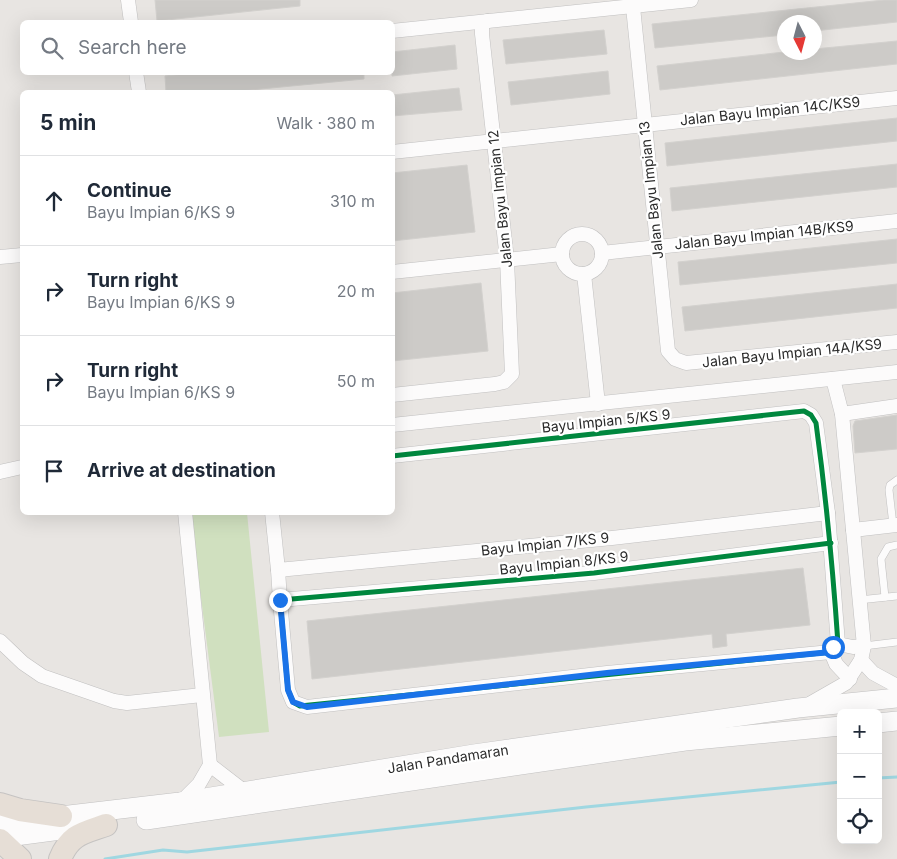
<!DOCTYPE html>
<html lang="en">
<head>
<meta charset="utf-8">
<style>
	body { margin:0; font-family:Inter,sans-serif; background:#f2f2f3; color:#1f2937 }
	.controls { position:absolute; right:15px; bottom:15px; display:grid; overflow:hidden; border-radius:8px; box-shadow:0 5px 20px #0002 }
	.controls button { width:45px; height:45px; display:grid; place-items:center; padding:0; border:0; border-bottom:1px solid #e0e1e3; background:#fff; color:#1f2937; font:25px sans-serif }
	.compass { position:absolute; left:777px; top:15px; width:45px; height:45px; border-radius:50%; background:#fff; box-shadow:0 5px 20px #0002; rotate:174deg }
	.stop { position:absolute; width:15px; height:15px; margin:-11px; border:4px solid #1a73e8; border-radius:50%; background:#fff }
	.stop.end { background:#1a73e8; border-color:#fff; box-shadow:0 1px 5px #0008 }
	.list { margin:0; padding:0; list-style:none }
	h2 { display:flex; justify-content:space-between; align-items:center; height:65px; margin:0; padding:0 20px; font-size:21px }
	h2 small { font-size:16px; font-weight:400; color:#747a83 }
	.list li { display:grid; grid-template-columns:32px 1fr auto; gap:15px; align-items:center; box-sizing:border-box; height:90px; padding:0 20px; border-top:1px solid #e0e1e3 }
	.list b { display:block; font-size:19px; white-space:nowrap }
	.list p { margin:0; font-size:16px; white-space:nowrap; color:#747a83 }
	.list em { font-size:16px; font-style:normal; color:#747a83 }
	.icon { flex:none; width:28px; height:28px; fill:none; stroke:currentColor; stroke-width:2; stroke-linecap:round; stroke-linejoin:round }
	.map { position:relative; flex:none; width:897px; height:859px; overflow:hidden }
	.search { position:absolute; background:#fff; box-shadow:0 5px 20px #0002; left:20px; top:20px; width:375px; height:55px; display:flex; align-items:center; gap:12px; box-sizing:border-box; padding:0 18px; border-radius:8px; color:#747a83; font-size:19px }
	.panel { position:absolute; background:#fff; box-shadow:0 5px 20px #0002; left:20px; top:90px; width:375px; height:425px; border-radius:8px }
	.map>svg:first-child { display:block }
	.green { fill:#d0e0bf }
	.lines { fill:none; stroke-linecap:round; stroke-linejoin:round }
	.stream { stroke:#9fd7e1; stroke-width:3 }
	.building { fill:#cdcbc8; stroke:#d3d1ce }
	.service-casing { stroke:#c1c0c0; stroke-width:8 }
	.minor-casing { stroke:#c1c0c0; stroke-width:15 }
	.secondary-casing { stroke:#c1c0c0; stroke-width:20 }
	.trunk-casing { stroke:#c5c3c2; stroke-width:24 }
	.service { stroke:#fcfbfb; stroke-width:7 }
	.minor { stroke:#fcfbfb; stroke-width:14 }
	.secondary { stroke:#fcfbfb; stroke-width:19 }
	.trunk { stroke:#e6ded6; stroke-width:22 }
	.cycleway-casing { stroke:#fff; stroke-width:8 }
	.cycleway { stroke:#00873e; stroke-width:5 }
	.route { stroke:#1a73e8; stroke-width:6 }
	.labels { text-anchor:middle; stroke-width:4.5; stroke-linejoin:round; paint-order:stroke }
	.street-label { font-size:14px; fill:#2b2b2b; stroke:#fff }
</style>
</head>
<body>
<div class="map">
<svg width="897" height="859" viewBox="0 0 897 859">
	<rect width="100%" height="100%" fill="#e8e5e2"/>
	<polygon class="green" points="190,513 247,513 269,732 219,737"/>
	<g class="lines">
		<g class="stream">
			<polyline points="878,778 897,777"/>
			<polyline points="105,859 163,850 187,852 586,807 841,782"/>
		</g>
	</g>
	<g class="building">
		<polygon points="155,0 300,0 300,6 157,21"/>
		<polygon points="884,0 897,0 897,22 814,31 814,22 784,22 784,35 655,48 652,24"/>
		<polygon points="604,30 607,54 506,64 503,40"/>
		<polygon points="897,41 897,64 660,90 657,66 784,52 814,52 814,49"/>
		<polygon points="455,45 457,69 392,76 392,52"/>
		<polygon points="608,71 610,94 511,105 508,82"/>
		<polygon points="203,72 364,72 364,79 230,92 166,92 165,76"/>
		<polygon points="459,88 462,110 392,116 392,95"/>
		<polygon points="897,118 897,141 667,166 665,143"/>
		<polygon points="897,164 897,187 672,211 670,188"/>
		<polygon points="467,165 475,232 392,241 392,173"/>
		<polygon points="897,239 897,263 680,285 678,262"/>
		<polygon points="481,283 488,351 392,361 392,293"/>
		<polygon points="897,284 897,308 685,331 682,307"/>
		<polygon points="897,415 897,449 855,453 853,426 855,421"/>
		<polygon points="803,568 810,625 726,634 727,646 713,648 712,634 312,679 307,621"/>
	</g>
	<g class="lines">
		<defs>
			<g id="service">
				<polyline points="893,525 889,490 890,485 897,480"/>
				<polyline points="885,597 881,559 888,547 897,545"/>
				<polyline points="859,600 897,596"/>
				<polyline points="864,646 897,642"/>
			</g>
			<g id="minor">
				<polyline points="128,0 131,22"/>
				<polyline points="633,7 668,351 675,359 686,363 897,342"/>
				<polyline points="392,31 691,0"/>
				<polyline points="136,72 139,92"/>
				<polyline points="392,152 897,98"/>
				<circle cx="582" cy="254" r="20"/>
				<polyline points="602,253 897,221"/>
				<polyline points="0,257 22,255"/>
				<polyline points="392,272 562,254"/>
				<polyline points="584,274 598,404"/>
				<polyline points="833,379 842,414 864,646 861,660"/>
				<polyline points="392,395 495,384 504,382 512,374 507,260 482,34 482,25 487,21"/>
				<polyline points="842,414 897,406"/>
				<polyline points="392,425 897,372"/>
				<polyline points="392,456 804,411 811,415 816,423 828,513 838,644 831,652"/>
				<polyline points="0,472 22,467"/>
				<polyline points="272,512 278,570 612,538 828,513"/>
				<polyline points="853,530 897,525"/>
				<polyline points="278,570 280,600"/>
				<polyline points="0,641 23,663 42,676 114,701 127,703 202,695"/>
				<polyline points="838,644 853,647 864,646"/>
				<polyline points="831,652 607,673 307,707 293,702 288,690 280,600 594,573 831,543"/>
				<polyline points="831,652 836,664 850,679"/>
				<polyline points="811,703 846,683 861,660 873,673 897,686"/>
				<polyline points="210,765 245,792"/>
				<polyline points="181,802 199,784 210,765 185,512"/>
			</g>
			<g id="secondary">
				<polyline points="878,723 897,721"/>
				<polyline points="146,820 685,741 841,726"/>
				<polyline points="0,823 180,802 474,754 798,708 897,698"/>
				<polyline points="0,838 91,826"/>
			</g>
			<g id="trunk">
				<polyline points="0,804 20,810 61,816"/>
				<polyline points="0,840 20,859"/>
				<path d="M60 859C70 834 83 833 106 825"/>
			</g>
		</defs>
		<use href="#service" class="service-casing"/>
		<use href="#minor" class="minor-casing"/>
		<use href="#secondary" class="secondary-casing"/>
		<use href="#trunk" class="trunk-casing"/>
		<use href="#service" class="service"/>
		<use href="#minor" class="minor"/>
		<use href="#secondary" class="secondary"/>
		<use href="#trunk" class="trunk"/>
		<defs>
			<path id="cycleway" d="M392 456 804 411 811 415 816 423C826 497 833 570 838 644L831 652 300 706 293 702 288 690 280 600 594 573 831 543"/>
		</defs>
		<use href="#cycleway" class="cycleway-casing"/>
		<use href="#cycleway" class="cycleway"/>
	</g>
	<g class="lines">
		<polyline class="route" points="280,600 288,690 293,702 307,707 607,673 831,652 833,647"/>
	</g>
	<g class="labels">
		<g class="street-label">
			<text transform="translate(770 111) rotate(-6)" y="5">Jalan Bayu Impian 14C/KS9</text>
			<text transform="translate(651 190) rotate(-96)" y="5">Jalan Bayu Impian 13</text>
			<text transform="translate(500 199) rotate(-96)" y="5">Jalan Bayu Impian 12</text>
			<text transform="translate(764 235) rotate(-6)" y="5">Jalan Bayu Impian 14B/KS9</text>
			<text transform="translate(792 353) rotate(-6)" y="5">Jalan Bayu Impian 14A/KS9</text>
			<text transform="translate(606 421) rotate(-6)" y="5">Bayu Impian 5/KS 9</text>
			<text transform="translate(545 544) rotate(-6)" y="5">Bayu Impian 7/KS 9</text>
			<text transform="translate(564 563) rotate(-6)" y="5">Bayu Impian 8/KS 9</text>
			<text transform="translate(448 759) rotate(-9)" y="5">Jalan Pandamaran</text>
		</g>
	</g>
</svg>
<div class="controls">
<button>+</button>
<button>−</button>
<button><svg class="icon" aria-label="locate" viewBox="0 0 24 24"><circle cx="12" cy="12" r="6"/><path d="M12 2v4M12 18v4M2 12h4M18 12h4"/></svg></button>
</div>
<svg class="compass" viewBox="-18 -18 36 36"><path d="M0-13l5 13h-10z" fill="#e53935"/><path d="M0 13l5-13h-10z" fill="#747a83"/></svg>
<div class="stop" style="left:833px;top:647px"></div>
<div class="stop end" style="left:280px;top:600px"></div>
<div class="search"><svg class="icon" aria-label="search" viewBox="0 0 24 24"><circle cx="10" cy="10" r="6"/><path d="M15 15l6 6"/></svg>Search here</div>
<section class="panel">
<h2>5 min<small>Walk · 380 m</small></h2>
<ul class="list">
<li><svg class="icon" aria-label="ahead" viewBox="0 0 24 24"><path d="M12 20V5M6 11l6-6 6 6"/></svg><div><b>Continue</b><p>Bayu Impian 6/KS 9</p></div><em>310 m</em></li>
<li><svg class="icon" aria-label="right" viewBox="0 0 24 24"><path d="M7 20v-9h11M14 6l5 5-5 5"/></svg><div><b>Turn right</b><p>Bayu Impian 6/KS 9</p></div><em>20 m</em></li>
<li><svg class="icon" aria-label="right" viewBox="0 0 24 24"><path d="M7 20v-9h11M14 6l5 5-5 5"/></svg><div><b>Turn right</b><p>Bayu Impian 6/KS 9</p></div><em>50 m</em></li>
<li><svg class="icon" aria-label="arrive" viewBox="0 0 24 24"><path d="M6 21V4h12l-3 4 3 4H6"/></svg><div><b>Arrive at destination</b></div></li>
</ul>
</section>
</div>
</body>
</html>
